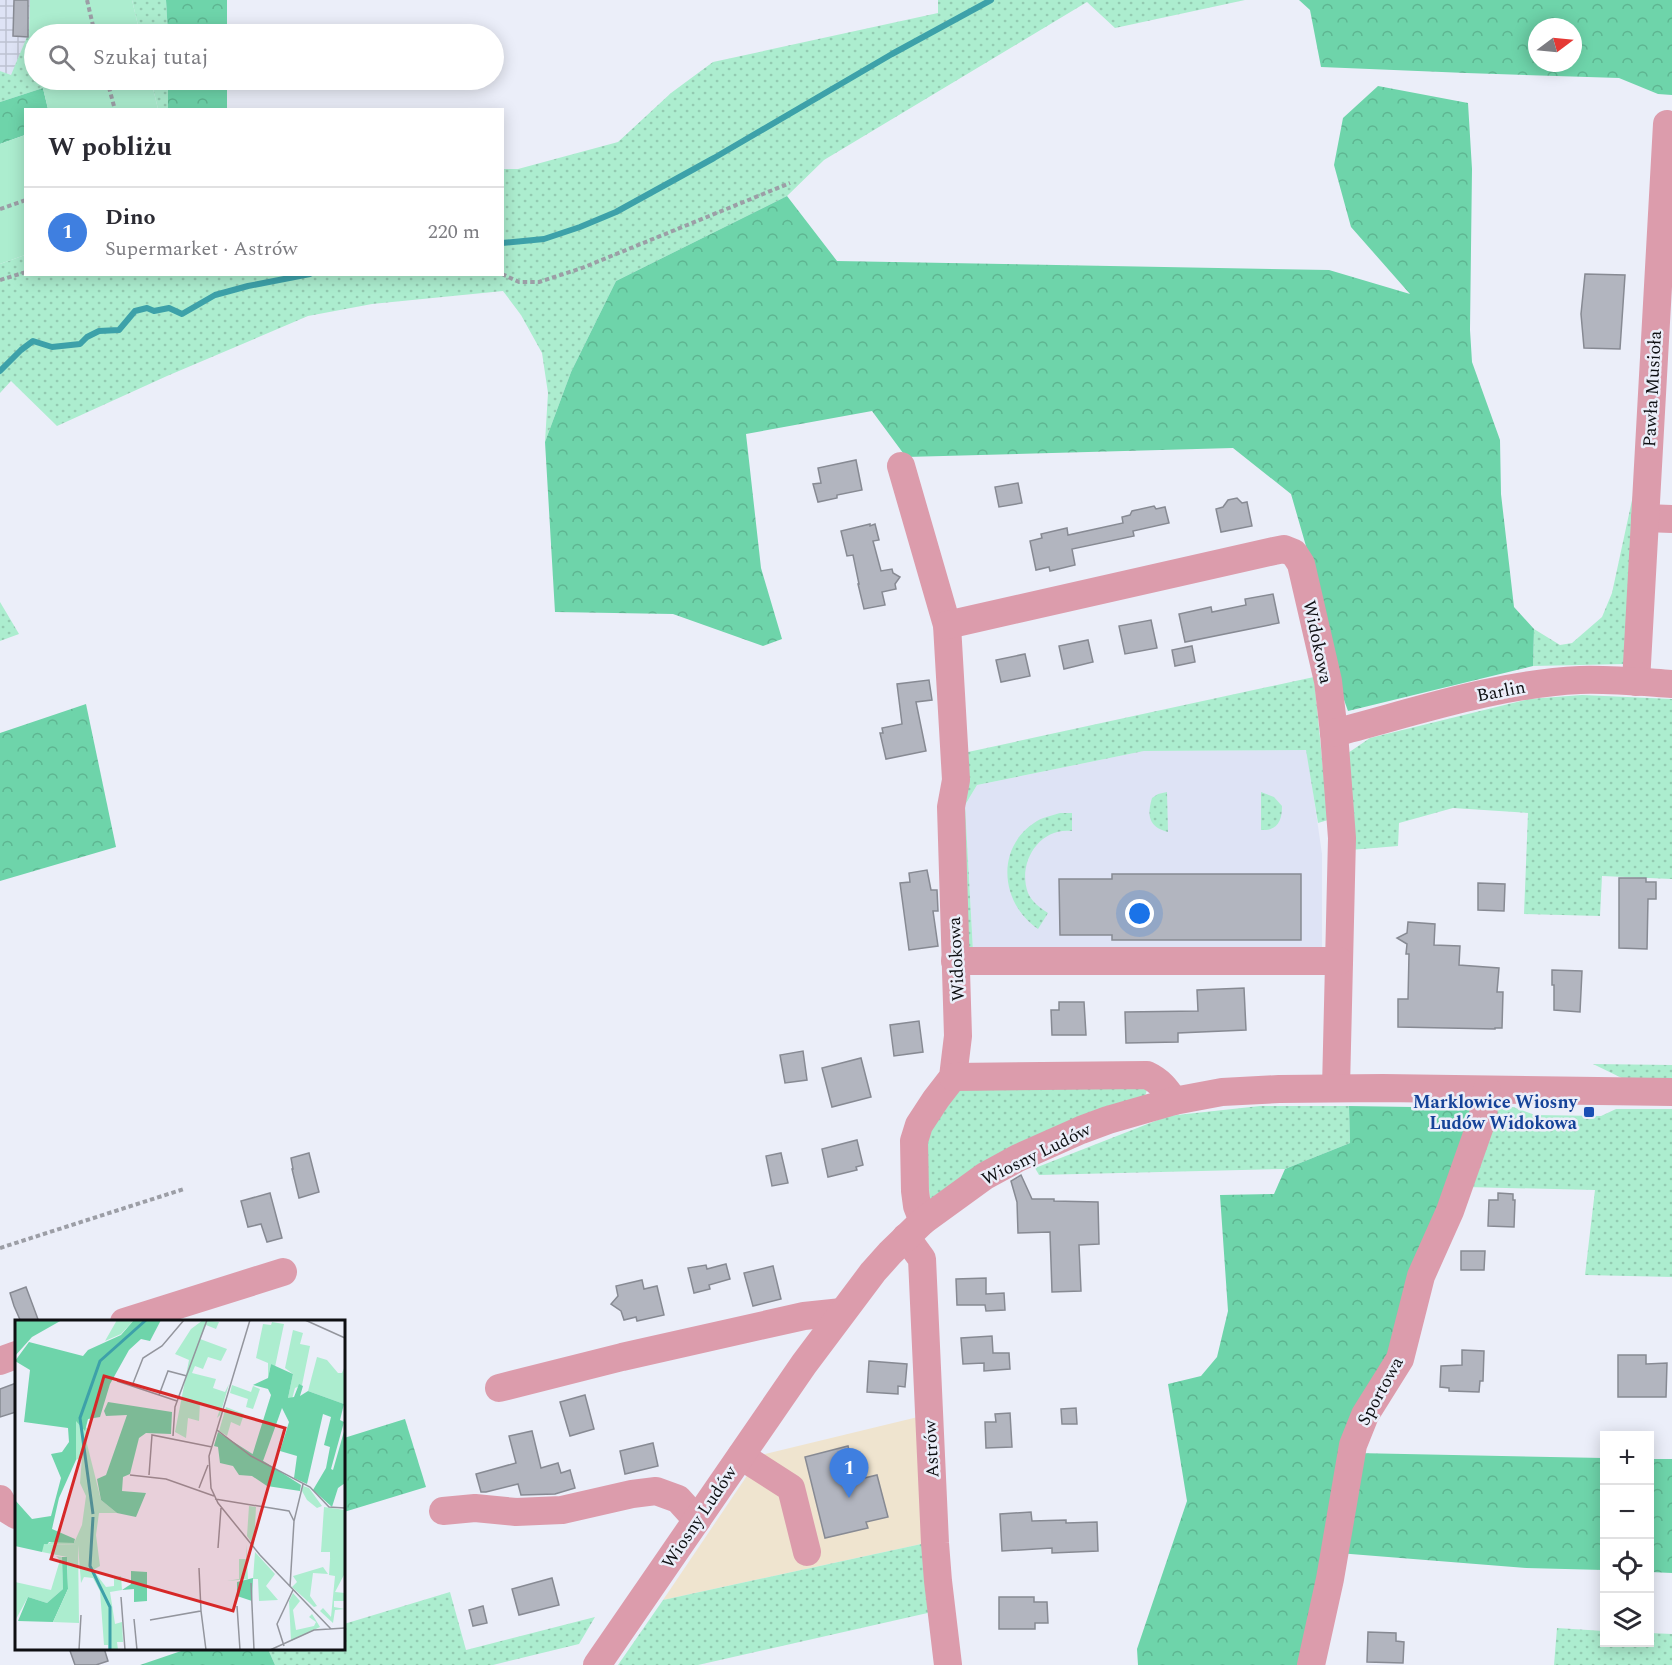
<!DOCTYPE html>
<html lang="pl">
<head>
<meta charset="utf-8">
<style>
	body { margin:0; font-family:Spectral,serif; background:#f2f2f3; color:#2b2b33 }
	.controls { position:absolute; right:18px; bottom:18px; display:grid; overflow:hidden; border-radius:0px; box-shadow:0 3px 15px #0003 }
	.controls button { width:54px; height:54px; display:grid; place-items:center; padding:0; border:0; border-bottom:2px solid #e1e1e2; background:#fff; color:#2b2b33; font:30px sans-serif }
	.compass { position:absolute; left:1528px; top:18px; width:54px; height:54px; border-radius:50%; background:#fff; box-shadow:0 3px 15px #0003; rotate:74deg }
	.you { position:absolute; left:1140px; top:914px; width:21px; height:21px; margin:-15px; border:4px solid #fff; border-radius:50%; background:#1a73e8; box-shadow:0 0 0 9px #1a73e833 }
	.badge { display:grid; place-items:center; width:39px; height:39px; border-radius:50%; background:#7d35a7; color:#fff; font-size:20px; font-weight:700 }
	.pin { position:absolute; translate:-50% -50px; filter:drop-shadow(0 2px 3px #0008) }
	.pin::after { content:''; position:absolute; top:32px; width:21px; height:18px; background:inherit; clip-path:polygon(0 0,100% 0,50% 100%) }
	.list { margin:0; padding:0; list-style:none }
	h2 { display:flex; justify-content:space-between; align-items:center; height:78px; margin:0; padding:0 24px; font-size:26px }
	h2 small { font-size:20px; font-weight:400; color:#7c7c81 }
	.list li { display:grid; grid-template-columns:39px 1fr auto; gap:18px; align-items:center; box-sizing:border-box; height:90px; padding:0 24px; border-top:2px solid #e1e1e2 }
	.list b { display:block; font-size:22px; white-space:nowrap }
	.list p { margin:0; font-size:20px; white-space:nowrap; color:#7c7c81 }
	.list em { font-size:20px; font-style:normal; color:#7c7c81 }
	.icon { flex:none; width:33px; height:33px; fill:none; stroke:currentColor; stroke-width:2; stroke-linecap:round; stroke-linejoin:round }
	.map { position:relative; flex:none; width:1672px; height:1665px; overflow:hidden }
	.search { position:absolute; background:#fff; box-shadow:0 3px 15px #0003; left:24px; top:24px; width:480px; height:66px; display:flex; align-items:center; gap:15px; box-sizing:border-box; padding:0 21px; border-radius:33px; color:#7c7c81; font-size:22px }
	.panel { position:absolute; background:#fff; box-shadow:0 3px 15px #0003; left:24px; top:108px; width:480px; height:168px; border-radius:0px }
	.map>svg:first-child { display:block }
	.commercial { fill:#efe4cf }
	.industrial { fill:url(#industrial-grid) }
	.built { fill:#dee3f5 }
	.grass { fill:url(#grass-dots) }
	.forest { fill:url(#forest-crowns); fill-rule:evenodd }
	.garden { fill:#acedcf }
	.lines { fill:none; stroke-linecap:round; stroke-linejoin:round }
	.stream { stroke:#3da1a9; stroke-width:6 }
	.building { fill:#b2b5bf; stroke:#878a93; stroke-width:1.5 }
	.path { stroke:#9c9ea6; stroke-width:4; stroke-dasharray:4.5 3; stroke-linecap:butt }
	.minor { stroke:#dc9cac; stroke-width:28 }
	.transit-dot { fill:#1a4fb4; stroke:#ebeef9; stroke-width:2 }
	.labels { text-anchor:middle; stroke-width:5; stroke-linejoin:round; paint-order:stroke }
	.street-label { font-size:18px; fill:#0e0f12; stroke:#ebeef9 }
	.transit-label { font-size:18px; font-weight:bold; fill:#164399; stroke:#ebeef9; text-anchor:end }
	.inset-river { fill:none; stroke:#3da1a9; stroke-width:3 }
	.inset-road { fill:none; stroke:#93959d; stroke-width:1.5 }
	.view { fill:#d62828; fill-opacity:0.15; stroke:#d62828; stroke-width:3 }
	.inset-edge { fill:none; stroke:#0e0f12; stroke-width:3 }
</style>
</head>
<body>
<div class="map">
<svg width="1672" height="1665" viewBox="0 0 1672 1665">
	<defs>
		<pattern id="industrial-grid" width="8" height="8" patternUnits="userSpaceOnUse" patternTransform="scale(1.5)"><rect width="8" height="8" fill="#dee3f5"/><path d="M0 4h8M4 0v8" fill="none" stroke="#bdc2d1"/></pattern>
		<pattern id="grass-dots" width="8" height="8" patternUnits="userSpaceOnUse" patternTransform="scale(1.5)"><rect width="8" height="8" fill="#acedcf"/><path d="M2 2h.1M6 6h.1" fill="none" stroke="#93cab1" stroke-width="1.8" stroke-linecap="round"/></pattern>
		<pattern id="forest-crowns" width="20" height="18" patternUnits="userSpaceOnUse" patternTransform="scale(1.5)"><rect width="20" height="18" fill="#6ed4aa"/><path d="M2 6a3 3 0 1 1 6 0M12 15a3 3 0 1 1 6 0" fill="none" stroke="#5eb591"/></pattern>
	</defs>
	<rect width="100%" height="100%" fill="#ebeef9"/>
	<polygon class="commercial" points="922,1416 926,1543 663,1600 761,1455"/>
	<polygon class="industrial" points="0,0 30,0 29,32 11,76 0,71"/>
	<polygon class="built" points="1307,750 1322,854 1322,969 973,951 965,805 977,785 1144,751"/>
	<g class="grass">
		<polygon points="132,0 166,0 168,34 140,34"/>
		<polygon points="938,0 1245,0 1115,28 1087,2 824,160 787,196 616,281 571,372 545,442 548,393 542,353 521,315 503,291 372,304 308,316 167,376 57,426 11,381 0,393 0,264 25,255 26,274 502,274 503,169 518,169 618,142 671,93 713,62 938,13"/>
		<polygon points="29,32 34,54 34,80 41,80 43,88 0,102 0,71 11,75"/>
		<polygon points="151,80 168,80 168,109 158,109"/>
		<polygon points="1640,463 1627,664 1533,666 1534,629 1560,645 1572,643 1602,617 1612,593"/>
		<polygon points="0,602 19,634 0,641"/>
		<polygon points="1314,677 1328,820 1318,823 1306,750 1144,751 977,785 965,805 973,951 961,951 957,812 968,752"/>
		<polygon points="1582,695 1672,699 1672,879 1602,876 1600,916 1524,914 1528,813 1453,808 1399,823 1398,846 1350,850 1348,753 1370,738 1529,699"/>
		<path d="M1167 792 1168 832C1148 827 1147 815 1152 798L1158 794Z"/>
		<path d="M1261 792 1274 797 1282 806C1282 820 1278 831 1261 830Z"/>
		<path d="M1060 813H1072V831C1039 827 1017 863 1028 893 1032 902 1040 908 1048 913L1038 929C1001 904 995 849 1034 823 1042 817 1051 816 1060 813Z"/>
		<polygon points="1593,1064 1672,1065 1672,1081 1628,1081"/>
		<polygon points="956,1083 1143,1083 1147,1090 1144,1099 930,1201 924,1126"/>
		<polygon points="1260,1106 1349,1106 1350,1143 1285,1169 1039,1175 1035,1168 1168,1116"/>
		<polygon points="1491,1107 1513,1107 1535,1115 1601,1116 1616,1109 1672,1109 1672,1277 1585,1275 1595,1190 1466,1187"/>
		<polygon points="926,1543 932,1612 698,1665 618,1665 663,1600"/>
		<polygon points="450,1592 466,1650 595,1617 579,1644 493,1665 275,1665 268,1649 344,1648 344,1624"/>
		<polygon points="1557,1628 1604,1631 1604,1642 1650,1642 1650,1633 1672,1634 1672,1665 1554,1665"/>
	</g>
	<g class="forest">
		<polygon points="166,0 227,0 227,34 168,34"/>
		<path d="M1299 0H1672V95L1658 94 1619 78 1466 73 1321 67 1310 10ZM1537 27H1573V63H1537Z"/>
		<rect x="168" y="80" width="59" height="29"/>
		<polygon points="1378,86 1468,103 1472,169 1470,330 1472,362 1500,440 1501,494 1514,607 1534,629 1533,666 1348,711 1335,675 1312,567 1291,494 1233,448 906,457 872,411 746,434 761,568 782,639 763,646 673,614 555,612 545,442 571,372 616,281 787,196 837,261 1329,270 1410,294 1351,227 1334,165 1343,118"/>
		<polygon points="43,88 48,109 26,110 25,135 0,144 0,102"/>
		<polygon points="86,704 116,847 0,881 0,733"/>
		<polygon points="1349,1106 1475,1108 1405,1300 1306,1665 1138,1665 1137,1649 1187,1501 1168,1384 1201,1376 1217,1357 1228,1311 1220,1195 1274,1194 1285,1169 1350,1143"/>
		<polygon points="405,1419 426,1487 344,1512 344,1438"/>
		<polygon points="1356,1453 1604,1458 1604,1570 1526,1568 1338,1553"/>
		<polygon points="1650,1459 1672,1459 1672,1573 1650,1572"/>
		<polygon points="187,1649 268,1649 275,1665 140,1665"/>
	</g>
	<g class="garden">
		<polygon points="30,0 132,0 140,34 34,34 34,54 29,32"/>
		<polygon points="41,80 151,80 158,109 48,109"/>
		<polygon points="25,135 25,255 0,264 0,144"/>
	</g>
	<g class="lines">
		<g class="stream">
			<polyline points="502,243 544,239 580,227 616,212 714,158 892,54 991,0"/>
			<polyline points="0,371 21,350 33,341 52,347 80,344 87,337 99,331 119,330 135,311 147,308 154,311 169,308 182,314 215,295 248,286 310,274"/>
		</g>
	</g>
	<g class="building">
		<polygon points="14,0 28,0 28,37 13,36"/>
		<polygon points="1585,274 1625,275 1620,349 1584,348 1581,314"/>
		<polygon points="856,460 862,490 837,495 837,498 818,502 813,484 821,483 818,468"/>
		<polygon points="1018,483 1022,503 999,507 995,487"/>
		<polygon points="1237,498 1242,503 1247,502 1252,526 1221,532 1216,509 1223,507 1228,500"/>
		<polygon points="1154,506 1156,509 1165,507 1169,523 1133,531 1134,536 1072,549 1075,565 1050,571 1049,567 1036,570 1030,541 1042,538 1041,534 1067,528 1068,535 1123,523 1122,517 1130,515 1132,511"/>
		<polygon points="870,524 870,526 875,524 879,540 873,541 881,571 892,569 893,573 900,577 895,584 896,589 882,592 885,605 864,609 858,584 859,584 853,555 847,556 841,531"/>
		<polygon points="1273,594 1279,623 1185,642 1179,614 1211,607 1212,612 1246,605 1245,599"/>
		<polygon points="1151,620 1157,648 1125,654 1119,626"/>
		<polygon points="1088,640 1093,662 1064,669 1059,646"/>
		<polygon points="1192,646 1195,662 1175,666 1172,650"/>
		<polygon points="1025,654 1030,676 1001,682 996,660"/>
		<polygon points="929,680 932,700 916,702 926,751 886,759 880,733 883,733 882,728 902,724 897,684"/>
		<polygon points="927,870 931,890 937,890 938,911 933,911 938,946 909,950 900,883 910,882 909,873"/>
		<polygon points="1112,874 1301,874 1301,940 1112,940 1112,935 1060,935 1059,879 1112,879"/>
		<polygon points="1619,878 1646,878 1646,882 1656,882 1656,899 1648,899 1647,949 1619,948"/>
		<polygon points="1478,883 1505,884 1504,911 1478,910"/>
		<polygon points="1408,922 1435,924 1434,945 1460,946 1459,965 1499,968 1497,992 1503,992 1502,1028 1495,1028 1495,1029 1398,1027 1398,999 1408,999 1409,954 1406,954 1407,944 1397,938 1407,933"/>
		<polygon points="1552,970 1582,971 1580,1012 1554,1010 1554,985 1552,985"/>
		<polygon points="1244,988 1246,1030 1178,1033 1178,1042 1126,1043 1125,1012 1198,1011 1197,990"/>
		<polygon points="1059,1002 1084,1002 1086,1035 1052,1035 1051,1010 1059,1010"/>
		<polygon points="919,1021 923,1052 894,1056 890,1025"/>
		<polygon points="803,1051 807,1080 785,1083 780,1055"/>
		<polygon points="861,1058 871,1097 832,1107 822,1068"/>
		<polygon points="857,1140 863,1165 856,1167 857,1170 828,1177 822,1149"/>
		<polygon points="309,1153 319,1192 299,1198 292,1169 293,1169 291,1158"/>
		<polygon points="781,1153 788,1183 772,1186 766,1156"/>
		<polygon points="1021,1175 1032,1199 1054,1199 1054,1201 1098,1202 1099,1244 1079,1245 1081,1291 1052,1292 1050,1232 1018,1233 1017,1202 1011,1181"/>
		<polygon points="270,1193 282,1238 267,1242 261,1224 248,1227 241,1201"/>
		<polygon points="1498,1193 1513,1194 1513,1200 1515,1200 1514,1227 1488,1226 1489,1200 1498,1200"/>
		<polygon points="1461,1251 1485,1251 1484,1270 1461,1270"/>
		<polygon points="726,1264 730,1279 709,1285 710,1289 694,1293 688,1268 706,1265 707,1269"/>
		<polygon points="773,1266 781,1299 753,1306 744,1273"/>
		<polygon points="986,1278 986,1294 1004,1293 1005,1310 986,1311 985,1305 957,1305 956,1279"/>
		<polygon points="642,1280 644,1289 657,1286 664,1315 637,1321 636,1317 624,1320 621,1311 611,1304 618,1296 616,1286"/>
		<polygon points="26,1287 39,1322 21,1322 14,1306 10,1293"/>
		<polygon points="992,1336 993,1353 1009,1353 1010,1369 984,1371 984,1363 963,1364 961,1338"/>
		<polygon points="1462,1350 1484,1351 1483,1381 1480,1381 1479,1392 1449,1391 1449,1388 1440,1387 1441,1366 1462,1365"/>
		<polygon points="1618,1355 1646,1355 1646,1364 1667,1363 1666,1397 1618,1397"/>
		<polygon points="869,1361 907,1364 905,1387 898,1386 898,1394 867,1392"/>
		<polygon points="16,1383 16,1412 0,1417 0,1389"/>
		<polygon points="585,1395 594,1429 570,1436 560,1402"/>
		<polygon points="1076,1408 1077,1424 1062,1424 1061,1409"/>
		<polygon points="1010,1413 1012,1447 986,1448 985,1422 996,1422 995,1414"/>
		<polygon points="532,1431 541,1468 558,1463 561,1473 570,1470 575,1488 555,1494 521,1495 518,1484 486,1492 481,1492 476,1474 516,1463 509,1436"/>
		<polygon points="653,1443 658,1466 625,1474 620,1451"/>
		<polygon points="848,1446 856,1480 877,1475 888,1517 866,1522 868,1528 825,1538 805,1457"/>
		<polygon points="1031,1512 1032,1521 1066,1520 1066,1523 1097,1522 1098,1551 1052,1553 1052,1548 1002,1551 1000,1514"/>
		<polygon points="552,1578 559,1605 519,1615 512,1589"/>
		<polygon points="999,1597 1034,1597 1034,1602 1047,1602 1048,1623 1035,1623 1035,1629 999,1629"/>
		<polygon points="483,1606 487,1623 473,1626 469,1610"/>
		<polygon points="1368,1632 1396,1633 1396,1641 1404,1642 1403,1663 1367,1662"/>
		<polygon points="69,1648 104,1648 108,1661 96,1665 75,1665"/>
	</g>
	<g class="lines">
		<g class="path">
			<polyline points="87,0 95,34"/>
			<polyline points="107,80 115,110"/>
			<polyline points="0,209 26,200"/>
			<polyline points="502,274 519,282 539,282 582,268 790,183"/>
			<polyline points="0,280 26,272"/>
			<polyline points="0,1248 184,1189"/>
		</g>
		<g class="minor">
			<polyline points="901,466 947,625 956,780 951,807 958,1036 953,1077 936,1099 919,1125 914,1141 915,1191 917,1206 923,1221"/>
			<polyline points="1645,518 1672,519"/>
			<polyline points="947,625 1274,551 1284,549 1294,553 1301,564 1328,681 1334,733 1342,838 1336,1088"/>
			<polyline points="1636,682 1667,124"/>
			<path d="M1334 733C1415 712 1496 684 1580 680 1611 679 1642 682 1672 684"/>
			<polyline points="955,961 1339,961"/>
			<path d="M953 1077 1147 1075C1160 1081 1166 1089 1174 1101"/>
			<polyline points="906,1237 922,1259 935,1543 938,1581 948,1665"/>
			<polyline points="124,1322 283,1272"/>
			<polyline points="0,1361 16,1355"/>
			<polyline points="499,1388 622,1357 804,1316 842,1312"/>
			<polyline points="741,1456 791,1488 807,1552"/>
			<polyline points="0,1499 5,1508 16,1515"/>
			<polyline points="443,1511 475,1508 516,1512 562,1510 632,1494 656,1491 678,1499 697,1520"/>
			<polyline points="597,1665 804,1364 873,1272 890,1253 923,1221 985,1176 1018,1158 1081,1130 1108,1120 1174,1101 1222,1092 1279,1089 1383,1088 1672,1092"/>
			<polyline points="1311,1665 1330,1579 1353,1445 1365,1415 1400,1359 1421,1276 1450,1211 1482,1120 1487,1090"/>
		</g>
	</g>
	<rect class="transit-dot" x="1583" y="1106" width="12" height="12" rx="3"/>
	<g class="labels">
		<g class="street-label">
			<text transform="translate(1652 389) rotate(-87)" y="6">Pawła Musioła</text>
			<text transform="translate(1318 642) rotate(78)" y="6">Widokowa</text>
			<text transform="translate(1501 691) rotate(-11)" y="6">Barlin</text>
			<text transform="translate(956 959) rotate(-93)" y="6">Widokowa</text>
			<text transform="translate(1036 1154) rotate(-26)" y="6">Wiosny Ludów</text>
			<text transform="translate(1380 1391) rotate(-61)" y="6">Sportowa</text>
			<text transform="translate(931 1449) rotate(-93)" y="6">Astrów</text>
			<text transform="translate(699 1517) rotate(-56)" y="6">Wiosny Ludów</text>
		</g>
		<g class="transit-label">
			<text x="1577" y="1108">Marklowice Wiosny<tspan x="1577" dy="21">Ludów Widokowa</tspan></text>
		</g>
	</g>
	<g transform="translate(15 1320)">
		<rect width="330" height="330" fill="#ebeef9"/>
		<path d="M102 0H119L106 14 90 21ZM188 0 204 2 201 9 191 5 185 19 212 29 206 41 193 37 188 49 180 46 177 53 201 59 198 68 210 72 214 64 205 95 202 98 205 89 185 83 184 101 173 98 171 118 160 112 174 40 160 34 176 9ZM257 2 269 4 260 47 256 44 253 58V43L241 38 248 4 256 5ZM278 10 288 13 285 24 295 26 287 65 280 68 277 79 273 78 278 54 270 48ZM302 37 312 40 323 53H327L330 46 329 84 293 71ZM217 65 236 72 238 66 245 69 238 89 231 87 233 79 215 73ZM211 87 229 94 225 106 216 102 212 116 204 111ZM76 98 71 120 86 180 102 193H84L81 215 85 246 78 250 91 267 99 266V258L106 256 107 270 95 272 100 304 107 302 108 322H102L103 330H93V325H89L85 271 78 258 69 257 66 263 63 225 32 224 41 220 59 223 67 205 71 176 65 163 67 137 61 140V100L73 109ZM288 166 294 168 307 186 302 188 292 180 287 171ZM234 186 241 187 239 226 232 216ZM231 224 233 259 212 261 224 259V239H231ZM240 232 260 254 251 266 263 280 244 281 243 259H238ZM319 234H330V253L320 272 330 273V281H319V287L330 289 320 290 318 303 305 291 308 288 316 297 320 256 314 255 315 239ZM41 236 47 237 48 269 32 283 13 277 0 301V262L36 270 45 240ZM308 247 313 254 298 253 295 276 302 286 299 287 277 267 282 262 278 256ZM278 273 285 281 278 290 281 310 299 306 301 302 294 297 297 294 305 307 276 321 274 281Z" fill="#acedcf"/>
		<path d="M0 0H47L17 17 0 36ZM119 0H146L135 21 126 19 114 30 95 64 85 97 73 99 70 111 61 101V140L44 178 37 209 60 219 59 223 34 222 27 232 0 226V180L17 199 36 196 46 158 36 134 47 132 54 122 53 108 9 102 15 50 0 41 14 22 68 36 73 30 106 15ZM256 44 278 54 273 78 279 77 284 64 288 66 285 76 293 71 329 84 325 100 329 102 316 149 318 150 330 108V163L323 168 317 187 298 170 311 148 315 127 309 125 316 97 308 94 292 164 279 158 282 136 265 131 274 102 267 88 248 141 237 136 256 75 253 69 238 65 253 58ZM93 82 157 92 156 114 131 113 124 118 115 154 108 157 107 171 131 173 121 197 102 193 86 180 82 159 91 155 112 95 91 96 89 91ZM203 112 286 165 285 171 252 166 237 156 224 155 218 146 205 143 203 127 199 126ZM47 237H52L53 269 38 302 3 301 13 277 32 283 48 269ZM116 251 132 252V281L119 282V269L107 270 116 264ZM238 258 237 281 222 276V262Z" fill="#6ed4aa"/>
		<path d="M309 187 330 190V234L315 239V232H306ZM29 224 63 225 64 303 38 302 53 269 52 237 27 232Z" fill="#acedcf"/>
		<path class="inset-river" d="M78 194 65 98 85 41 131 0M78 197 75 246 95 287V330"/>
		<path class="inset-road" d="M235 0 194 136 196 168 203 183 245 235 316 309M290 0 330 18M102 61 162 81M117 66 128 38 147 26 169 0M144 75 153 51 172 56M202 110 236 136 295 167 314 187 330 188M158 116 160 87 192 0M115 155 151 159 199 176M134 155 137 115 197 127M184 168 193 145M200 179 274 191 279 201M203 228 206 188M184 248 186 291M236 263 239 330M275 267 279 201 288 164M106 277 110 330M222 286 225 330M119 299 122 330M135 300 186 291 191 330M269 326 262 304 278 270M64 330 66 295M255 330 299 310 330 308"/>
		<path class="view" d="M89 56 270 108 218 291 36 239Z"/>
		<rect width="330" height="330" class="inset-edge"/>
	</g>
</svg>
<div class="controls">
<button>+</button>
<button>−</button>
<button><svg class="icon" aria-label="locate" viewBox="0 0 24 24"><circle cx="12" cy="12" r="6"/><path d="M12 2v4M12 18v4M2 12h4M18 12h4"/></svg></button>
<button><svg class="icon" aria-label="layers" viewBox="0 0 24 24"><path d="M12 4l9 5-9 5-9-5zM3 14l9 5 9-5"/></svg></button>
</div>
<svg class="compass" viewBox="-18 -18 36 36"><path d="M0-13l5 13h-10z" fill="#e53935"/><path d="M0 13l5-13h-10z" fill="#7c7c81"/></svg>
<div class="you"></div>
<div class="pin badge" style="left:849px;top:1498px;background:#3f7fe0">1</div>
<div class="search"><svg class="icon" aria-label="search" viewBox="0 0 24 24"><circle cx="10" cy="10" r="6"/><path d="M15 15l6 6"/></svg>Szukaj tutaj</div>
<section class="panel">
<h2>W pobliżu<small></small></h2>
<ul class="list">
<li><span class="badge" style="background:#3f7fe0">1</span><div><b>Dino</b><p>Supermarket · Astrów</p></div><em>220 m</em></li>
</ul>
</section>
</div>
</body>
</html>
